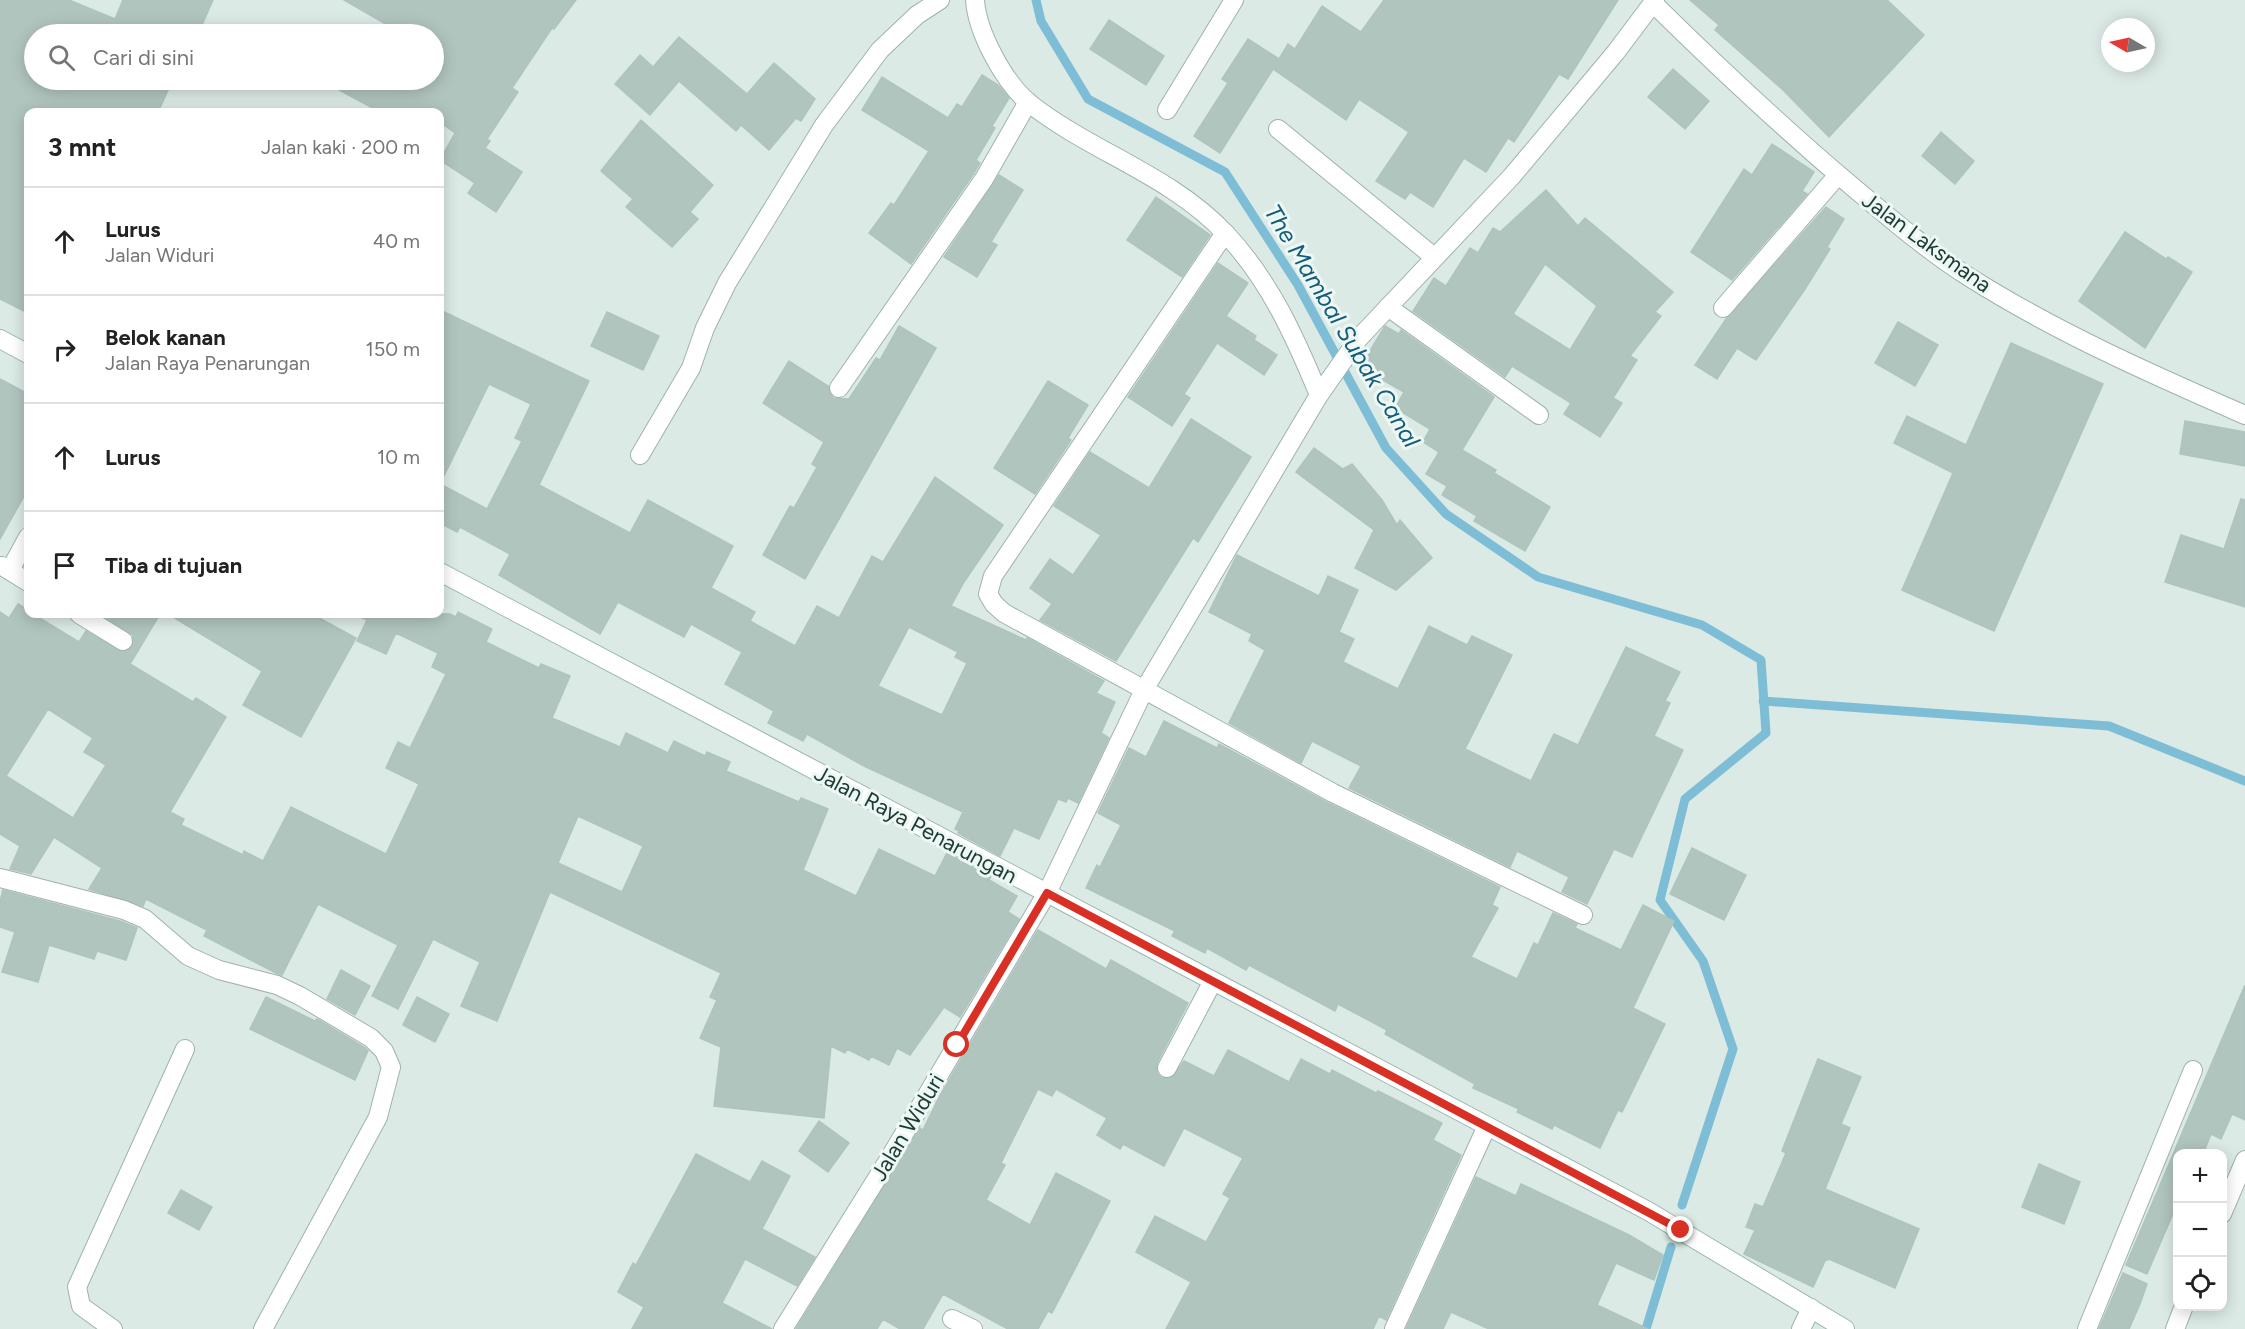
<!DOCTYPE html>
<html lang="id">
<head>
<meta charset="utf-8">
<style>
	body { margin:0; font-family:Figtree,sans-serif; background:#f6f6f6; color:#222 }
	.controls { position:absolute; right:18px; bottom:18px; display:grid; overflow:hidden; border-radius:12px; box-shadow:0 3px 15px #0003 }
	.controls button { width:54px; height:54px; display:grid; place-items:center; padding:0; border:0; border-bottom:2px solid #e0e0e0; background:#fff; color:#222; font:30px sans-serif }
	.compass { position:absolute; left:2101px; top:18px; width:54px; height:54px; border-radius:50%; background:#fff; box-shadow:0 3px 15px #0003; rotate:279deg }
	.stop { position:absolute; width:18px; height:18px; margin:-14px; border:4px solid #d93025; border-radius:50%; background:#fff }
	.stop.end { background:#d93025; border-color:#fff; box-shadow:0 2px 6px #0008 }
	.list { margin:0; padding:0; list-style:none }
	h2 { display:flex; justify-content:space-between; align-items:center; height:78px; margin:0; padding:0 24px; font-size:26px }
	h2 small { font-size:20px; font-weight:400; color:#767676 }
	.list li { display:grid; grid-template-columns:39px 1fr auto; gap:18px; align-items:center; box-sizing:border-box; height:108px; padding:0 24px; border-top:2px solid #e0e0e0 }
	.list b { display:block; font-size:22px; white-space:nowrap }
	.list p { margin:0; font-size:20px; white-space:nowrap; color:#767676 }
	.list em { font-size:20px; font-style:normal; color:#767676 }
	.icon { flex:none; width:33px; height:33px; fill:none; stroke:currentColor; stroke-width:2; stroke-linecap:round; stroke-linejoin:round }
	.map { position:relative; flex:none; width:2245px; height:1329px; overflow:hidden }
	.search { position:absolute; background:#fff; box-shadow:0 3px 15px #0003; left:24px; top:24px; width:420px; height:66px; display:flex; align-items:center; gap:15px; box-sizing:border-box; padding:0 21px; border-radius:33px; color:#767676; font-size:22px }
	.panel { position:absolute; background:#fff; box-shadow:0 3px 15px #0003; left:24px; top:108px; width:420px; height:510px; border-radius:12px }
	.map>svg:first-child { display:block }
	.lines { fill:none; stroke-linecap:round; stroke-linejoin:round }
	.stream { stroke:#7ebdd6; stroke-width:9 }
	.building { fill:#b1c5bf; stroke:#aec4be; stroke-width:1.5; fill-rule:evenodd }
	.minor-casing { stroke:#9fb2ae; stroke-width:20 }
	.tertiary-casing { stroke:#9fb2ae; stroke-width:20 }
	.secondary-casing { stroke:#9bb7b0; stroke-width:20 }
	.minor { stroke:#fff; stroke-width:18 }
	.tertiary { stroke:#fff; stroke-width:18 }
	.secondary { stroke:#fff; stroke-width:18 }
	.route { stroke:#d93025; stroke-width:8 }
	.labels { text-anchor:middle; stroke-width:6; stroke-linejoin:round; paint-order:stroke }
	.street-label { font-size:22px; fill:#1d3a36; stroke:#edf7f3 }
	.water-label { font-size:24px; font-style:italic; fill:#135c7b; stroke:#edf7f3 }
</style>
</head>
<body>
<div class="map">
<svg width="2245" height="1329" viewBox="0 0 2245 1329">
	<rect width="100%" height="100%" fill="#dceae6"/>
	<g class="lines">
		<g class="stream">
			<polyline points="1036,0 1041,21 1088,99 1225,172 1298,285 1386,448 1446,514 1538,577 1702,625 1761,660 1766,733 1685,799 1660,900 1703,961 1733,1049 1682,1205"/>
			<polyline points="1763,701 2109,726 2245,781"/>
			<polyline points="1646,1329 1671,1247"/>
		</g>
	</g>
	<g class="building">
		<polygon points="0,0 69,0 115,19 123,0 213,0 198,34 34,34 34,80 150,80 169,88 158,112 28,112 28,313 0,299"/>
		<polygon points="344,0 576,0 554,29 552,28 512,88 518,92 487,139 490,141 485,148 522,172 496,212 468,193 475,183 440,160 455,133 440,122 440,112 380,112 321,80 387,80 405,90 411,80 434,80 435,34 403,34"/>
		<polygon points="1384,0 1618,0 1568,79 1559,74 1514,142 1508,138 1486,172 1464,158 1433,207 1410,192 1405,199 1376,181 1409,132 1359,99 1346,120 1273,69 1220,153 1194,136 1228,83 1222,79 1248,39 1279,59 1288,44 1295,49 1322,6 1361,32"/>
		<polygon points="1690,0 1887,0 1924,35 1829,137 1783,90 1715,30 1719,25"/>
		<polygon points="1109,20 1164,56 1146,85 1090,49"/>
		<polygon points="679,37 747,94 774,63 815,99 801,121 796,118 769,150 741,125 736,131 679,81 650,115 615,84 640,55 653,67"/>
		<polygon points="1673,69 1709,101 1685,129 1648,97"/>
		<polygon points="982,75 998,85 1009,98 992,126 995,128 976,160 980,163 974,173 911,264 869,233 891,203 894,205 929,151 862,110 882,77 948,118 957,104 962,107"/>
		<polygon points="641,120 713,185 690,212 698,219 672,247 626,207 633,199 601,171"/>
		<polygon points="1941,132 1974,161 1955,184 1922,156"/>
		<polygon points="1772,144 1814,172 1802,191 1807,194 1732,280 1691,252 1744,169 1752,175"/>
		<polygon points="999,175 1023,190 991,242 997,245 977,277 944,257"/>
		<path d="M1546 190 1578 226 1585 218 1673 292 1655 312 1661 316 1630 356 1637 360 1613 398 1622 403 1600 437 1564 414 1571 403 1512 366 1505 377 1413 311 1434 278 1446 286 1470 248 1478 253 1493 228 1500 232ZM1545 264 1597 306 1570 350 1513 314Z"/>
		<polygon points="1156,197 1210,235 1182,277 1127,240"/>
		<polygon points="1826,207 1844,219 1827,247 1830,249 1805,289 1756,360 1737,348 1717,379 1695,365 1726,319"/>
		<polygon points="2125,232 2166,259 2168,257 2192,272 2145,348 2079,301"/>
		<polygon points="1218,263 1248,283 1226,316 1256,336 1254,340 1277,355 1264,375 1217,343 1184,394 1190,398 1172,426 1128,397"/>
		<path d="M440 310 589 381 539 485 630 533 648 500 733 546 711 588 755 612 750 621 795 646 817 606 839 618 872 556 883 562 935 477 1003 525 964 582 951 606 1026 640 1027 638 1104 681 1096 693 1115 702 1101 733 1109 738 1078 803 1068 798 1066 802 1058 799 1039 839 1014 828 1000 856 958 833 959 831 955 829 963 812 862 765 807 734 803 741 768 723 774 711 725 684 742 652 691 624 684 637 618 602 600 634 499 575 510 554 460 527 457 532 440 523ZM489 384 531 404 515 438 522 441 487 509 440 484ZM909 627 958 652 955 657 967 663 942 715 878 686Z"/>
		<polygon points="607,312 659,336 643,370 591,346"/>
		<polygon points="1898,322 1938,345 1915,386 1875,363"/>
		<polygon points="899,326 936,348 805,579 763,555 790,506 794,508 817,467 812,464 824,442 763,403 789,361 828,386 833,398 849,399 876,358 880,360"/>
		<polygon points="1385,326 1399,334 1401,330 1494,397 1462,450 1496,470 1494,473 1550,507 1525,551 1474,521 1477,516 1442,495 1447,486 1426,474 1439,452 1423,442 1430,429 1395,408 1404,392 1360,367"/>
		<polygon points="2011,343 2103,384 1994,631 1902,590 1953,473 1894,443 1907,416 1966,445"/>
		<polygon points="0,379 28,394 28,489 0,539"/>
		<polygon points="1048,381 1088,405 1068,438 1071,440 1035,494 994,468"/>
		<polygon points="1191,419 1251,457 1198,542 1193,538 1116,661 1040,620 1052,604 1030,588 1050,559 1073,575 1101,535 1054,506 1090,452 1149,488"/>
		<polygon points="2185,421 2245,432 2245,466 2180,454"/>
		<polygon points="1314,448 1343,469 1352,464 1382,500 1397,525 1400,520 1432,558 1396,590 1355,568 1374,530 1296,472"/>
		<polygon points="2241,499 2245,500 2245,607 2165,582 2181,535 2224,549"/>
		<polygon points="1237,555 1319,596 1328,576 1358,590 1339,632 1354,639 1343,662 1398,689 1429,626 1467,645 1472,636 1512,655 1465,749 1531,781 1554,734 1578,745 1626,647 1680,672 1665,701 1670,703 1654,736 1683,750 1632,857 1614,849 1587,904 1562,892 1569,877 1517,851 1510,867 1349,788 1361,766 1312,741 1301,763 1229,723 1265,650 1249,641 1252,634 1209,612"/>
		<path d="M18 604 28 610V614H33L79 642 86 631 122 652 132 647 133 635 100 614H160L130 664 193 702 196 698 226 717 170 812 184 819 181 825 243 855 244 851 263 861 291 807 386 854 419 784 386 768 398 742 410 748 446 674 432 667 438 653 396 633 386 654 357 641 367 620 354 614H450L456 617 458 612 492 629 486 642 539 668 541 664 570 676 552 718 620 747 626 733 668 753 674 741 705 756 707 752 730 762 726 771 799 802 801 798 828 809 803 870 856 896 879 849 935 876 947 853 991 876 989 880 1017 896 1008 912 1019 919 960 1017 944 1007 910 1055 897 1048 889 1065 871 1056 869 1060 847 1049 845 1053 831 1046 824 1118 714 1106 721 1047 700 1038 717 1000 710 997 721 973 550 892 497 1021 461 1006 480 962 433 939 398 1009 372 996 398 945 318 904 282 975 276 973 204 936 207 930 146 899 143 906 89 889 102 868 54 837 31 874 10 869 20 846 0 834V612L9 618ZM48 709 93 738 84 752 106 765 73 818 6 776ZM578 816 643 846 622 892 558 863Z"/>
		<polygon points="168,614 312,614 356,638 301,737 243,705 262,671"/>
		<polygon points="1164,721 1217,748 1219,744 1328,803 1500,887 1492,905 1498,908 1471,957 1517,979 1534,943 1538,945 1553,913 1577,924 1575,928 1621,950 1643,905 1674,921 1633,1008 1665,1024 1622,1112 1618,1110 1600,1148 1554,1125 1552,1129 1517,1112 1519,1109 1473,1088 1475,1084 1385,1034 1387,1030 1338,1004 1335,1011 1249,965 1246,970 1207,948 1205,953 1172,936 1175,931 1086,888 1097,865 1100,867 1121,825 1098,813 1129,748 1146,757"/>
		<polygon points="1692,848 1746,875 1724,920 1670,894"/>
		<polygon points="3,890 120,921 137,928 126,960 97,951 94,959 49,945 38,982 2,972 15,932 0,927 0,901"/>
		<polygon points="1038,930 1106,969 1111,960 1188,1003 1157,1063 1157,1073 1162,1078 1173,1077 1184,1061 1214,1076 1228,1050 1289,1082 1301,1059 1330,1074 1332,1070 1376,1093 1378,1091 1442,1123 1433,1140 1461,1155 1386,1320 1379,1316 1373,1329 1166,1329 1191,1282 1136,1252 1155,1216 1206,1242 1230,1198 1223,1194 1243,1158 1184,1128 1164,1166 1123,1144 1120,1149 1097,1135 1107,1118 1056,1089 1052,1096 1038,1089 1001,1163 1005,1165 986,1200 1030,1225 1056,1173 1110,1201 1052,1313 1048,1311 1038,1329 1008,1329 943,1294 923,1329 900,1329 883,1319 877,1329 796,1329 920,1128 923,1130 940,1095"/>
		<polygon points="341,970 370,986 355,1015 327,999"/>
		<polygon points="2245,985 2245,1120 2232,1114 2221,1139 2211,1134 2203,1154 2178,1154 2178,1202 2147,1274 2126,1265"/>
		<polygon points="266,997 315,1021 317,1019 364,1047 368,1051 355,1080 250,1029"/>
		<polygon points="417,997 449,1014 435,1042 403,1025"/>
		<polygon points="1818,1059 1861,1077 1841,1124 1850,1128 1825,1189 1919,1229 1895,1288 1829,1259 1825,1261 1813,1287 1744,1254 1755,1230 1746,1227 1755,1204 1763,1207 1786,1153 1782,1151"/>
		<polygon points="819,1121 849,1143 828,1172 799,1151"/>
		<polygon points="696,1154 750,1182 762,1161 790,1176 762,1229 815,1257 797,1286 745,1259 722,1303 772,1329 632,1329 644,1307 618,1292 633,1263 636,1265"/>
		<polygon points="2039,1164 2080,1182 2064,1224 2022,1207"/>
		<polygon points="1476,1177 1516,1196 1521,1184 1629,1235 1663,1255 1654,1280 1616,1263 1597,1305 1648,1329 1489,1329 1451,1312 1443,1329 1406,1329"/>
		<polygon points="181,1190 212,1207 199,1230 168,1213"/>
		<polygon points="2123,1273 2147,1284 2140,1304 2129,1329 2099,1329"/>
	</g>
	<g class="lines">
		<defs>
			<g id="minor">
				<path d="M975 0C977 32 1004 82 1029 103 1091 152 1171 175 1226 234 1270 281 1295 337 1319 395"/>
				<polyline points="1167,110 1234,0"/>
				<polyline points="1278,129 1434,257"/>
				<polyline points="1225,233 993,576 988,594 994,604 1004,613 1333,793 1583,915"/>
				<polyline points="1388,307 1539,415"/>
				<polyline points="1723,308 1838,175"/>
				<polyline points="839,388 984,179 1028,102"/>
				<polyline points="640,455 691,368 705,328 727,283 824,125 880,50 917,15 940,0"/>
				<polyline points="2,566 28,582"/>
				<polyline points="10,570 28,537"/>
				<polyline points="79,614 123,641"/>
				<polyline points="0,878 124,910 145,919 188,956 219,970 277,985 300,996 371,1038 384,1051 391,1067 378,1117 263,1329"/>
				<polyline points="1167,1068 1213,981"/>
				<polyline points="2222,1214 2245,1160"/>
				<polyline points="952,1319 973,1329"/>
				<polyline points="113,1329 81,1306 77,1287 185,1049"/>
				<polyline points="1394,1329 1487,1126"/>
				<polyline points="1801,1329 1811,1308"/>
				<polyline points="2087,1329 2193,1070"/>
				<polyline points="2175,1329 2184,1306"/>
			</g>
			<g id="tertiary">
				<path d="M1653 3C1718 67 1784 129 1854 188 1891 219 1928 251 1969 277 2056 332 2151 374 2245 415"/>
				<polyline points="783,1329 889,1159 1047,893 1144,690 1319,395 1359,338 1512,176 1616,52 1655,0"/>
			</g>
			<g id="secondary">
				<polyline points="0,339 28,354"/>
				<polyline points="440,572 1648,1211 1845,1329"/>
			</g>
		</defs>
		<use href="#minor" class="minor-casing"/>
		<use href="#tertiary" class="tertiary-casing"/>
		<use href="#secondary" class="secondary-casing"/>
		<use href="#minor" class="minor"/>
		<use href="#tertiary" class="tertiary"/>
		<use href="#secondary" class="secondary"/>
	</g>
	<g class="lines">
		<polyline class="route" points="957,1045 1047,893 1681,1230"/>
	</g>
	<g class="labels">
		<g class="street-label">
			<text transform="translate(1927 242) rotate(36)" y="8">Jalan Laksmana</text>
			<text transform="translate(916 824) rotate(28)" y="8">Jalan Raya Penarungan</text>
			<text transform="translate(907 1127) rotate(-59)" y="8">Jalan Widuri</text>
		</g>
		<g class="water-label">
			<text transform="translate(1342 326) rotate(59)" y="8">The Mambal Subak Canal</text>
		</g>
	</g>
</svg>
<div class="controls">
<button>+</button>
<button>−</button>
<button><svg class="icon" aria-label="locate" viewBox="0 0 24 24"><circle cx="12" cy="12" r="6"/><path d="M12 2v4M12 18v4M2 12h4M18 12h4"/></svg></button>
</div>
<svg class="compass" viewBox="-18 -18 36 36"><path d="M0-13l5 13h-10z" fill="#e53935"/><path d="M0 13l5-13h-10z" fill="#767676"/></svg>
<div class="stop" style="left:957px;top:1045px"></div>
<div class="stop end" style="left:1681px;top:1230px"></div>
<div class="search"><svg class="icon" aria-label="search" viewBox="0 0 24 24"><circle cx="10" cy="10" r="6"/><path d="M15 15l6 6"/></svg>Cari di sini</div>
<section class="panel">
<h2>3 mnt<small>Jalan kaki · 200 m</small></h2>
<ul class="list">
<li><svg class="icon" aria-label="ahead" viewBox="0 0 24 24"><path d="M12 20V5M6 11l6-6 6 6"/></svg><div><b>Lurus</b><p>Jalan Widuri</p></div><em>40 m</em></li>
<li><svg class="icon" aria-label="right" viewBox="0 0 24 24"><path d="M7 20v-9h11M14 6l5 5-5 5"/></svg><div><b>Belok kanan</b><p>Jalan Raya Penarungan</p></div><em>150 m</em></li>
<li><svg class="icon" aria-label="ahead" viewBox="0 0 24 24"><path d="M12 20V5M6 11l6-6 6 6"/></svg><div><b>Lurus</b></div><em>10 m</em></li>
<li><svg class="icon" aria-label="arrive" viewBox="0 0 24 24"><path d="M6 21V4h12l-3 4 3 4H6"/></svg><div><b>Tiba di tujuan</b></div></li>
</ul>
</section>
</div>
</body>
</html>
